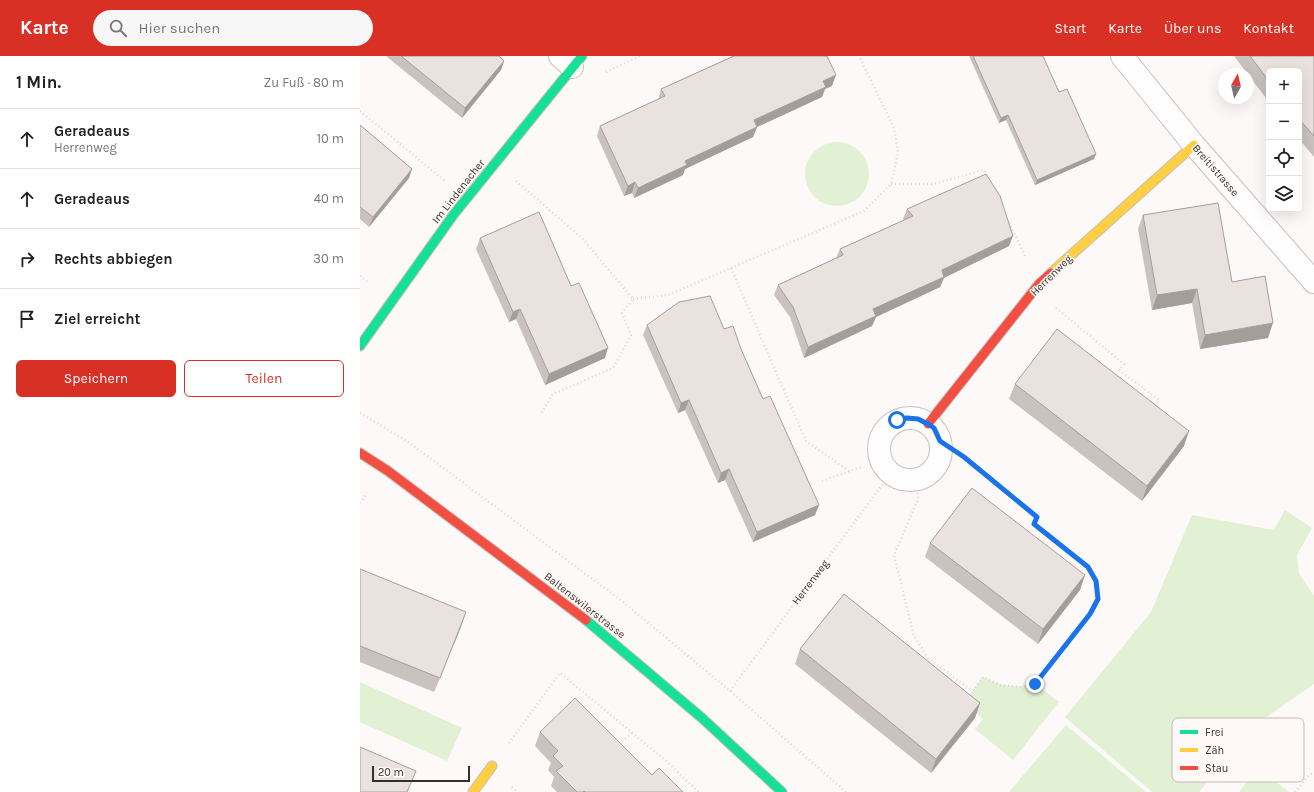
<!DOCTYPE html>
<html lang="de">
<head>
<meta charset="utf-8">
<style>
	body { margin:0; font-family:Karla,sans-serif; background:#f6f6f6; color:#222 }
	.controls { position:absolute; right:12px; top:12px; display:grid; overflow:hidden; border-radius:6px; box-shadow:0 4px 16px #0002 }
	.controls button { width:36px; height:36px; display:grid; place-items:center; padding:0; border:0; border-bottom:1px solid #e0e0e0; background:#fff; color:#222; font:20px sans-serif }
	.compass { position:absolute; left:858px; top:12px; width:36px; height:36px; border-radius:50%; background:#fff; box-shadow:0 4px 16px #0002; rotate:8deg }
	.scale { position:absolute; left:12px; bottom:10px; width:98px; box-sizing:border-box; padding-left:4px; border:2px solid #392e2a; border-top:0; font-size:11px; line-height:14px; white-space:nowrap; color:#392e2a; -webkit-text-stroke:3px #fef8f6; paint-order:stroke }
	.stop { position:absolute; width:12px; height:12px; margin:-9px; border:3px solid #1a73e8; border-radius:50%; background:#fff }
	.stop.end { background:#1a73e8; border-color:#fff; box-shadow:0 1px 4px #0008 }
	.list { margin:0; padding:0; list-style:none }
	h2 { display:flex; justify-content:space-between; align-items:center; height:52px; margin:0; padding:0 16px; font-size:17px }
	h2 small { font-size:13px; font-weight:400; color:#767676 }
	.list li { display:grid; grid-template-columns:26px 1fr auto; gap:12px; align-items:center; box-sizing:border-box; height:60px; padding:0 16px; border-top:1px solid #e0e0e0 }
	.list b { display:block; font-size:15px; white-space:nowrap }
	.list p { margin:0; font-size:13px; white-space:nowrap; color:#767676 }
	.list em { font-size:13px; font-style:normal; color:#767676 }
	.actions { display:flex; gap:8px; padding:12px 16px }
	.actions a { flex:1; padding:9px 0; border:1px solid #d93025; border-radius:6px; text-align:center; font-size:14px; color:#d93025 }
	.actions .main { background:#d93025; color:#fff }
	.icon { flex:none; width:22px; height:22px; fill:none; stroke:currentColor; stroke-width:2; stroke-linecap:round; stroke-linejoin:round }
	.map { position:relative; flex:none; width:954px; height:736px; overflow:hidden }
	header { display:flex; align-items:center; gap:24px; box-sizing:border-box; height:56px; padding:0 20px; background:#d93025; color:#fff }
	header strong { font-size:19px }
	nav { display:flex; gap:22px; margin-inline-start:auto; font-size:14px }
	.search { width:280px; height:36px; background:#f6f6f6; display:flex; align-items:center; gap:10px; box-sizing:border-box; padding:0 14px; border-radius:22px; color:#767676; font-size:15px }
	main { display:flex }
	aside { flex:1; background:#fff }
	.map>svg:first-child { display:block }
	.green { fill:#e2f1d4 }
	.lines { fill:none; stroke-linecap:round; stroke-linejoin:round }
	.street-casing { stroke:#c7c0bd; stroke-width:24 }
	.fast-casing { stroke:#c7c0bd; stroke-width:11 }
	.slow-casing { stroke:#c7c0bd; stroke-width:11 }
	.jam-casing { stroke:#c7c0bd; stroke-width:11 }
	.path { stroke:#dad9d9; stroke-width:2.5; stroke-dasharray:1 3; stroke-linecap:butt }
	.street { stroke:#fffefe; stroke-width:22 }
	.fast { stroke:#16e098; stroke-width:9 }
	.slow { stroke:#ffcf43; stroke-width:9 }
	.jam { stroke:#f24e42; stroke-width:9 }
	.wall { fill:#c9c2bf }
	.shaded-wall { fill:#a49e9b }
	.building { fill:#eae2de; stroke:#a49e9b }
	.route { stroke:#1a73e8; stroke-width:5 }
	.labels { text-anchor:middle; stroke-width:3; stroke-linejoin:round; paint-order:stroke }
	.street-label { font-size:11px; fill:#392e2a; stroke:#fef8f6 }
	.key { fill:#fef8f6; stroke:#c3bbb9; stroke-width:1 }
	.key-label { font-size:11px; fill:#392e2a }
</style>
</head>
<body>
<header>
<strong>Karte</strong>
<div class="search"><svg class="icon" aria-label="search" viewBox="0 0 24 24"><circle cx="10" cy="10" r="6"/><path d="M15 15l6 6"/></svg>Hier suchen</div>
<nav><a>Start</a><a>Karte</a><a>Über uns</a><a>Kontakt</a></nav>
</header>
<main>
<aside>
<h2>1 Min.<small>Zu Fuß · 80 m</small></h2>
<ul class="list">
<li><svg class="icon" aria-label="ahead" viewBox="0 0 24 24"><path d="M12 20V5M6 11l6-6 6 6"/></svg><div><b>Geradeaus</b><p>Herrenweg</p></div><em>10 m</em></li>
<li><svg class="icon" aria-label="ahead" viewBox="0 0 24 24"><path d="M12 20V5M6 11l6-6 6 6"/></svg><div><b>Geradeaus</b></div><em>40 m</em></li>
<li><svg class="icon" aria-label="right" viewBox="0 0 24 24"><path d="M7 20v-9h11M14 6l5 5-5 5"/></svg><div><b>Rechts abbiegen</b></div><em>30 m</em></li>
<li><svg class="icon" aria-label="arrive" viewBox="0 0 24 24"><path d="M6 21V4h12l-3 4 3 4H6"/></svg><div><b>Ziel erreicht</b></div></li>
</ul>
<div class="actions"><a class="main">Speichern</a><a>Teilen</a></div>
</aside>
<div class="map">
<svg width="954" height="736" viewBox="0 0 954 736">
	<rect width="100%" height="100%" fill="#fcf9f8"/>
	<g class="green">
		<circle cx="477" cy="118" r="32"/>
		<polygon points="925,454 952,472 937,499 939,517 954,540 954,628 892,671 839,736 792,736 705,661 791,556 832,459 914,474"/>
		<path d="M623 621C642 630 654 633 675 628L699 646 653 704 615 673 623 663 603 647Z"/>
		<polygon points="0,626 102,672 87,705 0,666"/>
		<polygon points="706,669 786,736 649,736"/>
		<polygon points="898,712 929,736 879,736"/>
	</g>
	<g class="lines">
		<defs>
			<g id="street">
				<polyline points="200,0 212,11"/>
				<polyline points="762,0 834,89 954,226"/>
				<circle cx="550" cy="393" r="31"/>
			</g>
			<g id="fast">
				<polyline points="0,290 94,158 222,0"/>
				<polyline points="226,564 342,662 422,736"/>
			</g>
			<g id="slow">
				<polyline points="691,217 834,89"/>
				<polyline points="113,736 132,710"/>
			</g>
			<g id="jam">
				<polyline points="568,368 679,228 691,217"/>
				<polyline points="0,397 28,415 226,564"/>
			</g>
		</defs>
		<use href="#street" class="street-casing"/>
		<use href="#fast" class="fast-casing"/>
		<use href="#slow" class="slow-casing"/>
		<use href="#jam" class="jam-casing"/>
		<g class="path">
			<polyline points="246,16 280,0"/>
			<polyline points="0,55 85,125"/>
			<polyline points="156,125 223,183 273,243 262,257 271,279 253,312 193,338 181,357"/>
			<polyline points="531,128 573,128 624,114 627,120"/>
			<polyline points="647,163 666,202"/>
			<polyline points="371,212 446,385 489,415"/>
			<polyline points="0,220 9,227"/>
			<polyline points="273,243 308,239 504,155 531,128 538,97 534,72 499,0"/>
			<polyline points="696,252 764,308 759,314 799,344 794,352"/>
			<polyline points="0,357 47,385 262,545 370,635 486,736"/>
			<polyline points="462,425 501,411"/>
			<polyline points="557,425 558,443 534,499 554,580 568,602 612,635 623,621 641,629 660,631 675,628 730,558 738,543 736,525 728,511 674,468 677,461 604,401 587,389"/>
			<polyline points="0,447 7,437"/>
			<polyline points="370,635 530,418"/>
			<polyline points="149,687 200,617 305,704 339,736"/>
			<polyline points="259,688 272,677"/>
			<polyline points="152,731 157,736"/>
			<polyline points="935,736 947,721 954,716"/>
		</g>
		<use href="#street" class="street"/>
		<use href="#fast" class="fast"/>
		<use href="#slow" class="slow"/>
		<use href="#jam" class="jam"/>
	</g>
	<g class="wall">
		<polygon points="26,0 139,0 144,5 141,14 102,62"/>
		<polygon points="371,0 467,0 472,30 465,33 462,41 397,71 393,81 325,113 323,119 274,142 272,137 264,140 237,80 240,70 298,44 301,33 371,1"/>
		<polygon points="609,0 683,0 699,36 734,103 675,129 646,64 639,67"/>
		<polygon points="874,0 954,0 954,101 939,83 939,15 909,15 909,46"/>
		<polygon points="0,69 52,113 49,122 9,171 0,163"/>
		<polygon points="547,153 649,190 584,221 580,231 516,261 512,270 444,302 430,261 414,239 418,229 476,202 480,193 544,164 543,163"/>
		<polygon points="783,159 872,226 908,282 840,293 832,247 792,254 778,173"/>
		<polygon points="120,182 211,230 245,302 185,329 156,263 149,266 116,193"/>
		<polygon points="287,269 364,273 381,293 403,343 459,449 455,459 393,486 365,424 358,427 325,354 318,357 283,279"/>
		<polygon points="655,328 824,390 782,445 649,343"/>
		<polygon points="570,487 725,519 720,534 678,588 565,501"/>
		<polygon points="0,513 101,571 74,636 0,606"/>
		<polygon points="440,593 620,647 615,662 571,717 435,608"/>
		<polygon points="180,676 292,719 323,736 197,736 191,730 194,721 188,714 191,707 175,690"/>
	</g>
	<g class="shaded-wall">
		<polygon points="144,5 141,14 102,62 105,52"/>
		<polygon points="476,19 472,30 465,33 462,41 397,71 393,81 325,113 323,119 274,142 278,132 394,64 463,25"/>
		<polygon points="648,59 646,64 639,67 641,62"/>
		<polygon points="736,98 734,103 675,129 677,124"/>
		<polygon points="52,113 49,122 9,171 13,161"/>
		<polygon points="275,126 272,137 264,140 268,130"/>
		<polygon points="653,180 649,190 584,222 580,231 516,261 512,270 444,302 448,291 513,253 582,214"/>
		<polygon points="837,233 832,247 792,254 797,239"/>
		<polygon points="160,253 156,263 149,266 153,256"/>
		<polygon points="913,267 908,282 840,293 845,279"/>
		<polygon points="248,292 245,302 185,329 189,318"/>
		<polygon points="329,344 325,354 318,357 321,347"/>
		<polygon points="829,375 824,390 782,445 787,430"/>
		<polygon points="369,413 365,424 358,427 361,417"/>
		<polygon points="459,449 455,459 393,486 397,476"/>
		<polygon points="725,519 720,534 678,588 683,573"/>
		<polygon points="106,556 101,571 74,636 80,622"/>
		<polygon points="620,647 615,662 571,717 576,703"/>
	</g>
	<g class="building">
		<polygon points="41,0 139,0 144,5 105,52"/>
		<polygon points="374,0 467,0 476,19 463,25 466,31 394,64 397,71 325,105 327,109 278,132 275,126 268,130 240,70 305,40 301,33"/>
		<polygon points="613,0 683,0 699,36 707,33 736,98 677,124 648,59 641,62"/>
		<polygon points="890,0 954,0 954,80 939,63 939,15 909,15 909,25"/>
		<polygon points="0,69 52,113 13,161 0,151"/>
		<polygon points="626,118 640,140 653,180 582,214 584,221 513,253 516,260 448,291 433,251 418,229 483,199 480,193 553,160 547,153"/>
		<polygon points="858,147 872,226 905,220 913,267 845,279 837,233 797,239 783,159"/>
		<polygon points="179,156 211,230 219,227 248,292 189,318 160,253 153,256 120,182"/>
		<polygon points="350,240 364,273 373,270 381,293 403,343 410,340 459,449 397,476 369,413 361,417 329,344 321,347 287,269 319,246"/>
		<polygon points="697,273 829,375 787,430 655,328"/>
		<polygon points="612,432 725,519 683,573 570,487"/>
		<polygon points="0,513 106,556 80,622 0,590"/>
		<polygon points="484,538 620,647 576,703 440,593"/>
		<polygon points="215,642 292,719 299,712 323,736 225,736 224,735 223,736 217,736 196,715 203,710 193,700 198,695 180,676"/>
		<polygon points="0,691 56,715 47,736 0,736"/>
	</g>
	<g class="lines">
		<polyline class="route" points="537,364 547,362 558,363 568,368 574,372 580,385 604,401 677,461 674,468 728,511 736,525 738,543 730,558 675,628"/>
	</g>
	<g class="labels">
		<g class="street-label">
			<text transform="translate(856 114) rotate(49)" y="4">Breitistrasse</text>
			<text transform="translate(98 135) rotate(-52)" y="4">Im Lindenacher</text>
			<text transform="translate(691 219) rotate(-45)" y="4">Herrenweg</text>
			<text transform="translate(450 526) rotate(-53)" y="4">Herrenweg</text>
			<text transform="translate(225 549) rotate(38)" y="4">Baltenswilerstrasse</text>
		</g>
	</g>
	<rect x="812" y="662" width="132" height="64" rx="6" class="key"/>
	<rect x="820" y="674" width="18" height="4" fill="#16e098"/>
	<rect x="820" y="692" width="18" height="4" fill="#ffcf43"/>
	<rect x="820" y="710" width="18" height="4" fill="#f24e42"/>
	<g class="key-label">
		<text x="845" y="680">Frei</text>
		<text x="845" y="698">Zäh</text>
		<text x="845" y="716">Stau</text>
	</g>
</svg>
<div class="controls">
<button>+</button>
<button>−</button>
<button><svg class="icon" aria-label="locate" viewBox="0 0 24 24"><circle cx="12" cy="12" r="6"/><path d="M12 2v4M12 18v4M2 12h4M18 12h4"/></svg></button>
<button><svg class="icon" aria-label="layers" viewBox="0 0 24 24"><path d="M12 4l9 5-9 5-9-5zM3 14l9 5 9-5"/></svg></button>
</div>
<svg class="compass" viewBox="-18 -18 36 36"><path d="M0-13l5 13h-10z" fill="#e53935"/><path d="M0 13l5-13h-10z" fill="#767676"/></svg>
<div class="scale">20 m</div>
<div class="stop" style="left:537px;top:364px"></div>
<div class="stop end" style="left:675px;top:628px"></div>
</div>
</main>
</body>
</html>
